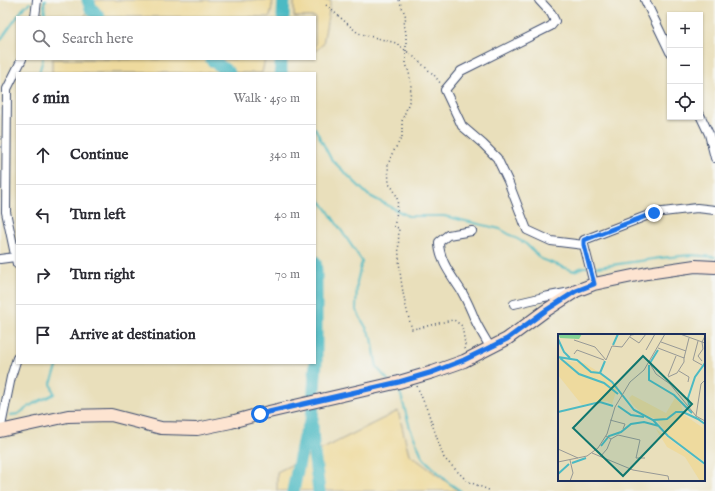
<!DOCTYPE html>
<html lang="en">
<head>
<meta charset="utf-8">
<style>
	body { margin:0; font-family:"IM FELL English",serif; background:#f2f2f3; color:#2b2b33 }
	.controls { position:absolute; right:12px; top:12px; display:grid; overflow:hidden; border-radius:0px; box-shadow:0 1px 3px #0004 }
	.controls button { width:36px; height:36px; display:grid; place-items:center; padding:0; border:0; border-bottom:1px solid #e1e1e2; background:#fff; color:#2b2b33; font:20px sans-serif }
	.stop { position:absolute; width:12px; height:12px; margin:-9px; border:3px solid #1a73e8; border-radius:50%; background:#fff }
	.stop.end { background:#1a73e8; border-color:#fff; box-shadow:0 1px 4px #0008 }
	.list { margin:0; padding:0; list-style:none }
	h2 { display:flex; justify-content:space-between; align-items:center; height:52px; margin:0; padding:0 16px; font-size:17px }
	h2 small { font-size:13px; font-weight:400; color:#7c7c81 }
	.list li { display:grid; grid-template-columns:26px 1fr auto; gap:12px; align-items:center; box-sizing:border-box; height:60px; padding:0 16px; border-top:1px solid #e1e1e2 }
	.list b { display:block; font-size:15px; white-space:nowrap }
	.list em { font-size:13px; font-style:normal; color:#7c7c81 }
	.icon { flex:none; width:22px; height:22px; fill:none; stroke:currentColor; stroke-width:2; stroke-linecap:round; stroke-linejoin:round }
	.map { position:relative; flex:none; width:715px; height:491px; overflow:hidden }
	.search { position:absolute; background:#fff; box-shadow:0 1px 3px #0004; left:16px; top:16px; width:300px; height:44px; display:flex; align-items:center; gap:10px; box-sizing:border-box; padding:0 14px; border-radius:0px; color:#7c7c81; font-size:15px }
	.panel { position:absolute; background:#fff; box-shadow:0 1px 3px #0004; left:16px; top:72px; width:300px; height:292px; border-radius:0px }
	.map>svg:first-child { display:block }
	.sand { fill:#eeda9e; stroke:#84847e }
	.lines { fill:none; stroke-linecap:round; stroke-linejoin:round }
	.stream { stroke:#4cbac3; stroke-width:2 }
	.river { stroke:#4cbac3; stroke-width:13 }
	.street-casing { stroke:#3a496c; stroke-width:10 }
	.secondary-casing { stroke:#3a496c; stroke-width:14 }
	.path { stroke:#3a496c; stroke-width:1.5; stroke-dasharray:1 3; stroke-linecap:butt }
	.street { stroke:#fff; stroke-width:8 }
	.secondary { stroke:#fde4d1; stroke-width:12 }
	.route { stroke:#1a73e8; stroke-width:5 }
	.inset-river { fill:none; stroke:#4cbac3; stroke-width:2 }
	.inset-road { fill:none; stroke:#979996; stroke-width:1 }
	.view { fill:#0f766e; fill-opacity:0.15; stroke:#0f766e; stroke-width:2 }
	.inset-edge { fill:none; stroke:#1b2f5e; stroke-width:2 }
</style>
</head>
<body>
<div class="map">
<svg width="715" height="491" viewBox="0 0 715 491">
	<rect width="100%" height="100%" fill="#f6f6f2"/>
	<filter id="ink" filterUnits="userSpaceOnUse"><feTurbulence type="fractalNoise" baseFrequency=".025" numOctaves="2"/><feDisplacementMap in="SourceGraphic" scale="8" xChannelSelector="R" yChannelSelector="G"/><feConvolveMatrix kernelMatrix="1 2 1 2 8 2 1 2 1" color-interpolation-filters="sRGB"/></filter>
	<filter id="wash" filterUnits="userSpaceOnUse"><feTurbulence type="fractalNoise" baseFrequency=".012" numOctaves="4" result="noise"/><feDisplacementMap in="SourceGraphic" scale="16" xChannelSelector="R" yChannelSelector="G"/><feGaussianBlur stdDeviation="0.9" result="paint"/><feColorMatrix in="noise" values="0 0 0 0 0 0 0 0 0 0 0 0 0 0 0 0 0 1.4 0 .05"/><feComposite in="paint" operator="in"/></filter>
	<g filter="url(#wash)">
		<rect width="100%" height="100%" fill="#e9dfbb"/>
		<g class="sand">
			<polygon points="96,0 273,0 270,17 84,17"/>
			<polygon points="294,0 331,0 323,44 315,52 315,17 294,17"/>
			<polygon points="52,59 265,59 262,73 52,73"/>
			<polygon points="398,411 409,454 459,491 277,491 277,472"/>
		</g>
		<g class="lines">
			<g class="stream">
				<polyline points="17,17 24,7 30,3"/>
				<polyline points="45,17 44,1 46,0"/>
				<polyline points="0,41 17,17"/>
				<polyline points="281,62 287,73"/>
				<polyline points="39,73 43,59"/>
				<polyline points="315,128 331,159 368,195 408,216 444,216 500,229 526,244 541,259 574,271 583,267 587,267"/>
				<polyline points="315,195 324,205 362,261 357,282 356,310 372,338 377,368 388,380"/>
				<polyline points="591,267 598,267 660,258 691,255 715,257"/>
				<polyline points="395,388 400,392 410,428 423,458 449,483 461,491"/>
				<polyline points="10,415 18,414 33,404 54,394 51,383 58,365 63,363"/>
			</g>
			<g class="river">
				<polyline points="88,0 91,8 99,17"/>
				<polyline points="283,17 284,0"/>
				<polyline points="211,59 229,73"/>
				<polyline points="281,73 281,59"/>
				<polyline points="312,423 313,446 319,491"/>
				<polyline points="293,491 304,438 312,419 316,361 316,271 315,262"/>
			</g>
		</g>
	</g>
	<g filter="url(#ink)">
		<g class="lines">
			<defs>
				<g id="street">
					<polyline points="539,0 551,13 555,21 551,26 461,71 445,90 462,126 483,144 497,158 508,181 527,230 551,241 584,245 594,284"/>
					<polyline points="645,0 670,52"/>
					<polyline points="35,17 36,9 37,0"/>
					<polyline points="700,115 709,134 715,158"/>
					<path d="M472 231 448 235 439 242C439 261 452 276 462 292 467 301 471 310 475 320 479 329 485 338 490 347"/>
					<polyline points="584,245 584,240 654,213 697,208 715,210"/>
					<polyline points="0,259 15,257"/>
					<polyline points="17,264 6,212 7,89 22,59"/>
					<polyline points="514,304 544,297 571,292"/>
					<polyline points="0,431 11,377 17,358"/>
				</g>
				<polyline id="secondary" points="0,431 68,416 111,415 161,428 197,429 231,422 260,414 399,382 433,372 464,361 507,339 545,311 576,291 594,284 647,273 695,266 715,267"/>
			</defs>
			<use href="#street" class="street-casing"/>
			<use href="#secondary" class="secondary-casing"/>
			<g class="path">
				<path d="M399 0 406 17 404 24 406 33V64L409 72 411 85 410 99 402 121V137L392 154 388 165 389 184C402 197 397 210 394 227L399 228C397 262 402 297 412 329 426 327 440 322 454 320L462 326 465 344 464 351"/>
				<polyline points="326,5 358,33 396,43 414,57 434,75 441,84"/>
				<polyline points="417,386 428,412 444,458 467,481 491,491"/>
			</g>
			<use href="#street" class="street"/>
			<use href="#secondary" class="secondary"/>
		</g>
	</g>
	<g class="lines" filter="url(#ink)">
		<polyline class="route" points="260,414 399,382 433,372 464,360 507,339 545,311 576,291 594,284 584,245 584,240 654,213"/>
	</g>
	<g transform="translate(558 334)">
		<rect width="147" height="147" fill="#e9dfbb"/>
		<path d="M0 0H24L21 5 2 4Z" fill="#83d393"/>
		<path d="M0 26 26 29 49 43 60 52 54 70 49 67 24 71 0 41ZM74 61 108 79 117 64 123 70 125 80 145 94 144 90 147 92V128L112 104 98 85 85 80 75 71 71 64ZM98 95 147 132V147H142L127 123 109 113Z" fill="#eeda9e"/>
		<path class="inset-river" d="M0 5 6 18 12 24M55 11 60 0M0 23 19 26 33 38 42 39 54 48 76 76 95 86 110 102 147 130M2 24 21 40 46 49 60 60M92 29 100 16M91 31V46L116 61 134 79M42 39 47 27M131 71 130 64 137 43 147 29M60 72 73 81 86 83M0 78 42 68 55 72M137 83 147 90M95 86 109 85 118 78H125L142 86M43 112 51 102 63 98 73 90 86 88 101 92M14 129 28 124M0 140 11 130"/>
		<path class="inset-road" d="M122 0 147 9M72 3 81 9 88 0M16 6 37 13 48 26M140 7 135 26 144 31M103 8 128 17M100 14 126 24 131 4M88 16 97 0M16 20 19 16 46 26M48 26 54 12 64 13 73 1 80 0M144 27 140 22 145 15 144 8 147 2M91 28 98 40 112 50 138 82 147 87M121 37 131 43 130 48M110 42 118 22M110 43 119 39 126 28V23M138 82 143 50 147 46M52 86 67 90 65 95M48 102 53 105 60 101 82 106 78 124H87M0 115 20 124M34 119 75 136 110 142 111 147M42 123 49 115 53 105M0 128 29 122 40 114 49 100 57 73 72 48 86 36 107 0M12 147 15 139 12 126"/>
		<path class="view" d="M85 22 134 70 65 142 15 94Z"/>
		<rect width="147" height="147" class="inset-edge"/>
	</g>
</svg>
<div class="controls">
<button>+</button>
<button>−</button>
<button><svg class="icon" aria-label="locate" viewBox="0 0 24 24"><circle cx="12" cy="12" r="6"/><path d="M12 2v4M12 18v4M2 12h4M18 12h4"/></svg></button>
</div>
<div class="stop" style="left:260px;top:414px"></div>
<div class="stop end" style="left:654px;top:213px"></div>
<div class="search"><svg class="icon" aria-label="search" viewBox="0 0 24 24"><circle cx="10" cy="10" r="6"/><path d="M15 15l6 6"/></svg>Search here</div>
<section class="panel">
<h2>6 min<small>Walk · 450 m</small></h2>
<ul class="list">
<li><svg class="icon" aria-label="ahead" viewBox="0 0 24 24"><path d="M12 20V5M6 11l6-6 6 6"/></svg><div><b>Continue</b></div><em>340 m</em></li>
<li><svg class="icon" aria-label="left" viewBox="0 0 24 24"><path d="M17 20v-9H6M10 6l-5 5 5 5"/></svg><div><b>Turn left</b></div><em>40 m</em></li>
<li><svg class="icon" aria-label="right" viewBox="0 0 24 24"><path d="M7 20v-9h11M14 6l5 5-5 5"/></svg><div><b>Turn right</b></div><em>70 m</em></li>
<li><svg class="icon" aria-label="arrive" viewBox="0 0 24 24"><path d="M6 21V4h12l-3 4 3 4H6"/></svg><div><b>Arrive at destination</b></div></li>
</ul>
</section>
</div>
</body>
</html>
